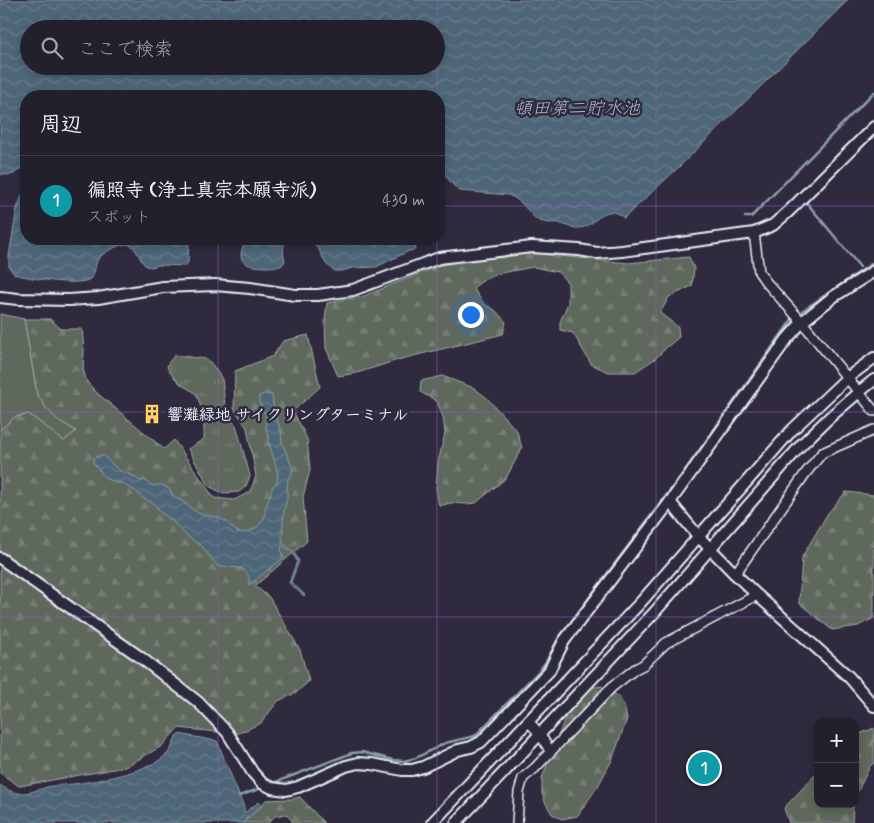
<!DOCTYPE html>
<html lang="ja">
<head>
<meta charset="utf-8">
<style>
	body { margin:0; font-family:Mynerve,"Klee One",sans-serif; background:#2f2d3a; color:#f1f3f6 }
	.controls { position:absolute; right:15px; bottom:15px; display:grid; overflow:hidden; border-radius:10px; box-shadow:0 2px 8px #0003 }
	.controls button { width:45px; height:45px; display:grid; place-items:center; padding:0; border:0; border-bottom:1px solid #403e4a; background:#23202e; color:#f1f3f6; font:25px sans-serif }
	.you { position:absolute; left:470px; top:314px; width:18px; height:18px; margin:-12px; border:4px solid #fff; border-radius:50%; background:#1a73e8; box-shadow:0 0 0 8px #1a73e833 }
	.badge { display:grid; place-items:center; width:32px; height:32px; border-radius:50%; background:#bca0f2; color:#fff; font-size:16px; font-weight:700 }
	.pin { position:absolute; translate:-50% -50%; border:2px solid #fff; box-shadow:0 1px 5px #0006 }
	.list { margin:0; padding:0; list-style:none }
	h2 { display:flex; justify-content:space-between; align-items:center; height:65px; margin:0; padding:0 20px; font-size:21px }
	h2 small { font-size:16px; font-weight:400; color:#a3a3aa }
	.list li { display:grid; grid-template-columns:32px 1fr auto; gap:15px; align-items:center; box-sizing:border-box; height:90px; padding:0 20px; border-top:1px solid #403e4a }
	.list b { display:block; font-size:19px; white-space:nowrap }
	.list p { margin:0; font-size:16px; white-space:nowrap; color:#a3a3aa }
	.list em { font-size:16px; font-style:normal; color:#a3a3aa }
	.icon { flex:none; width:28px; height:28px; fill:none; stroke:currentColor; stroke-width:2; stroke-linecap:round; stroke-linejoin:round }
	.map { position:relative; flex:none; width:874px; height:823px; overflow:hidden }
	.search { position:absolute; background:#23202e; box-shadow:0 2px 8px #0003; left:20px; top:20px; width:425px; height:55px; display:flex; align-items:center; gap:12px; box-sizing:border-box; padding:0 18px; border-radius:28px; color:#a3a3aa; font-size:19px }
	.panel { position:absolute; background:#23202e; box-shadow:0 2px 8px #0003; left:20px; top:90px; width:425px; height:155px; border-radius:20px }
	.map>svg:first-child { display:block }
	.grass { fill:url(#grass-tufts); stroke:#a4acaa }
	.forest { fill:url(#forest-firs); stroke:#a4acaa }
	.park { fill:#5f675b; stroke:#a4acaa }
	.water { fill:url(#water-waves); stroke:#8c9eab; fill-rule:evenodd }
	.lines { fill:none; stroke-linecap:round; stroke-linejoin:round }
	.stream { stroke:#8c9eab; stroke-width:2.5 }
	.minor-casing { stroke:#e8f1f8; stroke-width:12 }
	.tertiary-casing { stroke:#e8f1f8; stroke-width:14 }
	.minor { stroke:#2f2a3d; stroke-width:9 }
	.tertiary { stroke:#2f2a3d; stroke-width:10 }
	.grid { fill:none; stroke:#965dcd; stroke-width:1; stroke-opacity:0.55 }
	.labels { text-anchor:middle; stroke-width:5; stroke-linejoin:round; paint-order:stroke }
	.poi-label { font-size:16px; font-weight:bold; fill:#e8f1f8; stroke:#2f2a3d; text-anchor:start }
	.water-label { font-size:18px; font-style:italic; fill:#aab9c5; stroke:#2f2a3d }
</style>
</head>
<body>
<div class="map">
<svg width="874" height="823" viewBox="0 0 874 823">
	<defs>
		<pattern id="grass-tufts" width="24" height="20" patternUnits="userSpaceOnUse" patternTransform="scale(1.25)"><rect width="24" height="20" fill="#5f675b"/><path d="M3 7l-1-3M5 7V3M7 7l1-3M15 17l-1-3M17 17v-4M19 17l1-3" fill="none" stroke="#767d73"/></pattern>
		<pattern id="forest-firs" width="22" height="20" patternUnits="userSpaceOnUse" patternTransform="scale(1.25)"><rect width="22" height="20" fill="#5f675b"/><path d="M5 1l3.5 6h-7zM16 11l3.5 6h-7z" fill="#767d73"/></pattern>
		<pattern id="water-waves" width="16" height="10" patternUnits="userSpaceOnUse" patternTransform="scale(1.25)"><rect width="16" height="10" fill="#4e6678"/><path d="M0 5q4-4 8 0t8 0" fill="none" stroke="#687c8c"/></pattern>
	</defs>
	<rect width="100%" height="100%" fill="#2f2a3d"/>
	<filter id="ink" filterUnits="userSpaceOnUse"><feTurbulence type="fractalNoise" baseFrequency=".02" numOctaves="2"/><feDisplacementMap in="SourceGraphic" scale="10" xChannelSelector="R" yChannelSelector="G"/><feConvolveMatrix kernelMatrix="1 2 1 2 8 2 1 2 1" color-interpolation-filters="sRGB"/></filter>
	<g filter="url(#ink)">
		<path class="grass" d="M175 355 205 359 211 363 222 379 226 414 236 425 250 476 246 486 239 492 222 493 209 486 188 449 204 439C205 428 202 402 195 393 192 390 186 388 182 385 176 380 171 374 167 367L169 362Z"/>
		<g class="forest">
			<polygon points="530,253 628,263 689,257 694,268 692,286 669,297 660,313 678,327 679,337 667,347 656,358 635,372 608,372 591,364 573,333 560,330 560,322 568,303 568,283 558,272 533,267 501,273 485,279 473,288 484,304 495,310 506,322 503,334 401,359 357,373 338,376 326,348 325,320 327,303 364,296 438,266 468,259"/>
			<polygon points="24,319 50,319 61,329 82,329 84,350 83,369 87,382 97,393 164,449 174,440 214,498 234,500 250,492 256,476 247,428 234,408 235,371 273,356 283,341 308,335 320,387 293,411 307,439 310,470 303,497 307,541 255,586 269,597 300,650 309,681 296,693 278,701 261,723 237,734 178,728 162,746 125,767 19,786 0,773 0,430 15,417 29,414 64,441 76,431 58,420 46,408 37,394"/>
			<polygon points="442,376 474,388 487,398 517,431 522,448 506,478 476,503 466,504 450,503 439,506 436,488 438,463 445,433 443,417 437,401 420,392 421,381"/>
			<polygon points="846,492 874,495 874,618 858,626 832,630 799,603 802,557 828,513"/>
			<polygon points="601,686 609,690 619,697 624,705 627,719 612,760 598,786 580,812 577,816 562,819 552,814 545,802 542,794 542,778 572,700 589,688"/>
			<polygon points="874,728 874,763 870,766 855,797 855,736"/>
			<polygon points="818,772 818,804 853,804 852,823 789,823 784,808"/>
			<path d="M300 797 324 823H294L286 814 275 816 268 823H243C250 814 260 809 266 800L291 799Z"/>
		</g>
		<polygon class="park" points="0,314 24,319 37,394 46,408 58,420 76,431 64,441 29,414 15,417 0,430"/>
		<g class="water">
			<path d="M0 0H848L679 167 624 218C603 199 597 229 577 228 571 228 565 225 559 223 554 222 548 224 544 222 540 222 536 219 534 217 525 208 520 199 508 195L460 191C451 186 448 175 439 171V96H26V164L14 174 9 175 0 174ZM29 29H436V66H29Z"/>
			<path d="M26 187V239H189L188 263 185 266 158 265 152 267 146 266C140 261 137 248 130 245 122 242 101 253 97 261 95 266 95 275 90 279 79 287 28 278 14 274L9 267V256L17 208Z"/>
			<path d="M246 239H287C282 246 283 253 285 261L281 266C271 267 241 270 241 255 241 250 244 244 246 239Z"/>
			<polygon points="304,239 417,239 415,250 409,251 376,267 352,268 342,271 335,271 326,264 319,250 314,245"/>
			<path d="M264 394 272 395 274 411 281 432 282 442 293 469 292 473 288 479 287 487V498L284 510 282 536 283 543 294 552 299 561 291 582 305 595 304 596 289 583 297 561 292 552 282 545 281 550 283 558 249 585C251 561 230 570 217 566L202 546 188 537 170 519 160 512 155 504 143 498 134 490 121 483 106 479 93 462V459L95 457 102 455 120 471 134 476 140 481 145 480C152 489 155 484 163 485L170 490 174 497 182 501 195 511 201 514 220 518C222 520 225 521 227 522 234 529 235 534 246 532 255 531 263 523 265 514 265 512 265 509 266 506 267 504 268 502 269 499 272 492 270 488 277 482L278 475 276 466 269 443V438L266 428V416L259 402V396Z"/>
			<path d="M179 734 217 741 244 807V813L259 802 262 806 246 819 243 823H0V785C4 788 11 792 17 793 28 794 37 790 47 787 58 784 70 785 81 783 102 780 150 770 165 756 171 751 174 743 176 736Z"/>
		</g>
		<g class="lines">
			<g class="stream">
				<polyline points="807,203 860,267"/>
				<polyline points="745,217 751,217 874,92"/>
				<polyline points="802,311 874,262"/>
				<polyline points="276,782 352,753 362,752 393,760 404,761 416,758 445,743 475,736 539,671 545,663 558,639 686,469 793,318"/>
				<polyline points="239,796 259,789"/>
			</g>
			<defs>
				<g id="minor">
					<polyline points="754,233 759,272 766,282 802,322 874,411"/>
					<polyline points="735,574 805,474 822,453 874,430"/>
					<polyline points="528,721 540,734 550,751"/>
					<polyline points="517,823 519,792 523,778 535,768 612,687 635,669 643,665 666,643 757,595"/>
				</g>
				<g id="tertiary">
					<polyline points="0,297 18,299 69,300 98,298 163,287 215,285 250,288 295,295 318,295 353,290 439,258 532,247 579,250 597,253 622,251 754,233 773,225 788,212 874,127"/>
					<polyline points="670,502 698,536 735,574 757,595 849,677 874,706"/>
					<polyline points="0,558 140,657 198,702 227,732 253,773 262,783 272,788 286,790 298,787 346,766 358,763 372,764 402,770 412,770 423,767 458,750 471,747 481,742 549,671 564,641 670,502 787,339 802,322 833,297 874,271"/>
					<polyline points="432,823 641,602 792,430 847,378 874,358"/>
					<polyline points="456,823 653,614 802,444 830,417 859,392 874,380"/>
				</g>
			</defs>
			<use href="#minor" class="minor-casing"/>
			<use href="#tertiary" class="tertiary-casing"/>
			<use href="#minor" class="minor"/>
			<use href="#tertiary" class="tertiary"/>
		</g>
	</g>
	<path class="grid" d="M218 0V29M437 0V96M656 0V823M218 66V96M0 206H26M439 206H874M218 239V823M437 239V823M0 412H874M0 617H874"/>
	<defs>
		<symbol id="building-bare" viewBox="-9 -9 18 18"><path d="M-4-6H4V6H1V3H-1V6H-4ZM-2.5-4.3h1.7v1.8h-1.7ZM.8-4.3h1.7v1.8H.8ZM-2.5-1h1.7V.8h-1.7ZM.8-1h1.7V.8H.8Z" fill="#ffd166" stroke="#2f2a3d" stroke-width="2.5" paint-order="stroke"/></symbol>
	</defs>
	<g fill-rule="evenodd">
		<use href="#building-bare" x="138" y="400" width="28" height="28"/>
	</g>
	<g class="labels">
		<g class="poi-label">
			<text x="167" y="420">響灘緑地 サイクリングターミナル</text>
		</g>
		<g class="water-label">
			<text x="577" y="114">頓田第二貯水池</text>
		</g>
	</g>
</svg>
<div class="controls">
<button>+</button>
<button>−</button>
</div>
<div class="you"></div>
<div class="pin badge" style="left:704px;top:768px;background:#0f9aa8">1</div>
<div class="search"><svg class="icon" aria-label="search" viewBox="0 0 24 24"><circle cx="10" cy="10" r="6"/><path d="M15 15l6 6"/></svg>ここで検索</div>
<section class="panel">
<h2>周辺<small></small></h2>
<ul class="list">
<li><span class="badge" style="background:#0f9aa8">1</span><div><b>徧照寺 (浄土真宗本願寺派)</b><p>スポット</p></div><em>430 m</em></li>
</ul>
</section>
</div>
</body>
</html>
